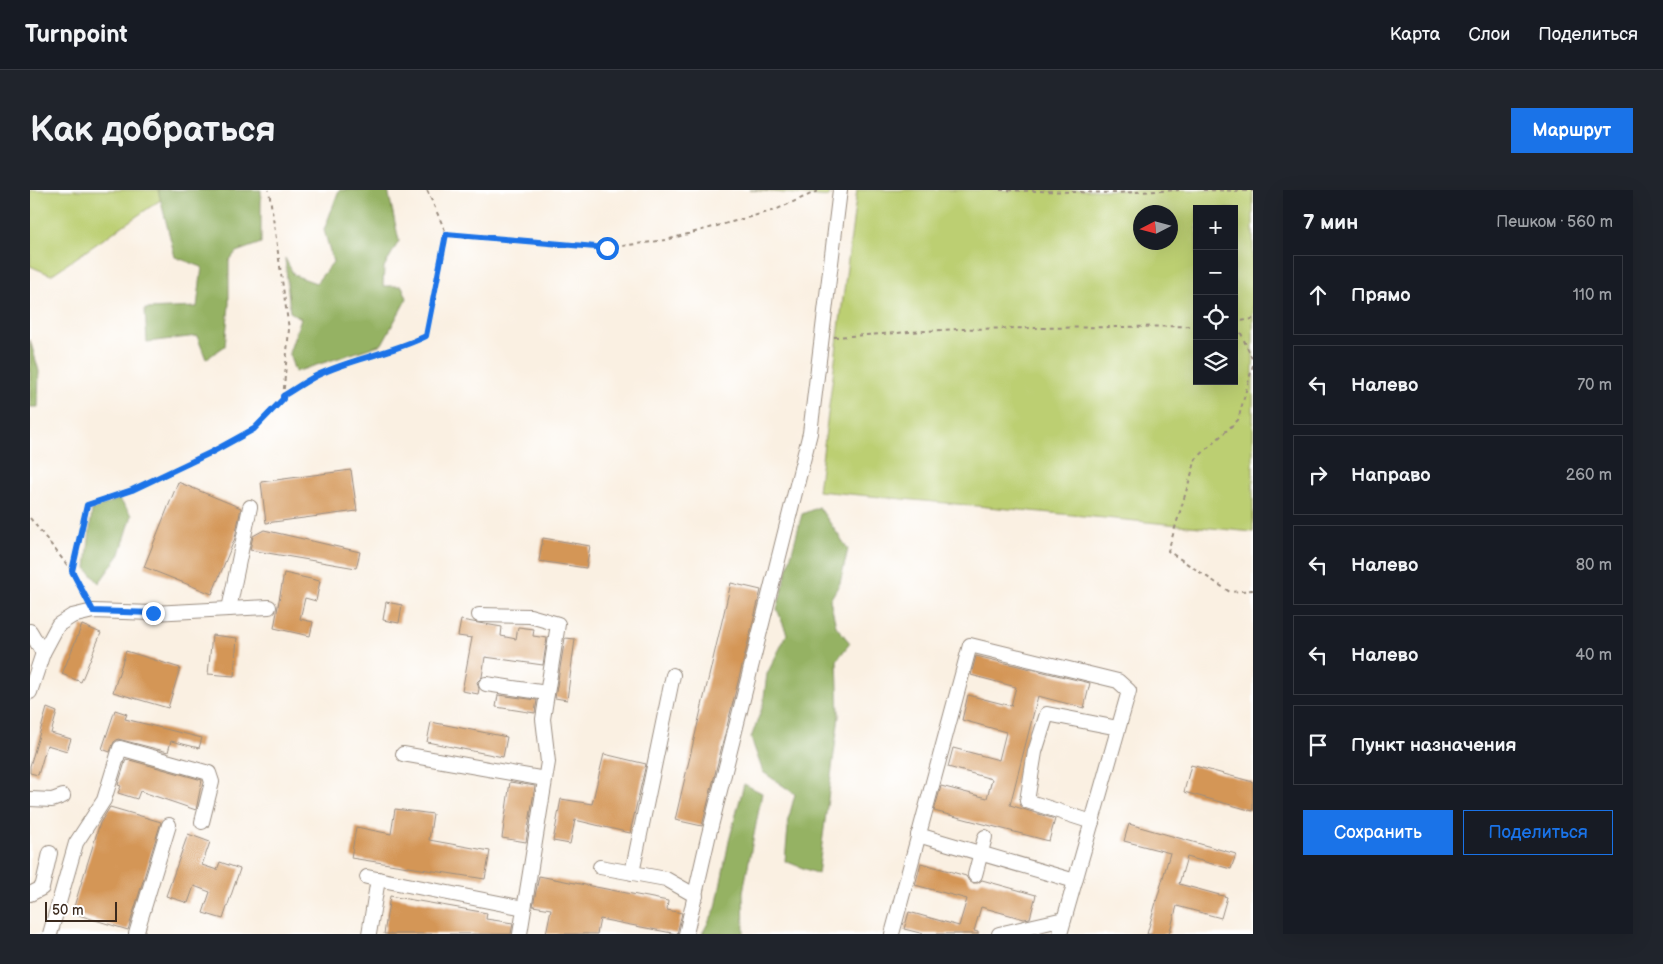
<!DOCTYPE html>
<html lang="ru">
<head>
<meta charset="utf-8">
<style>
	body { margin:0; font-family:"Balsamiq Sans",sans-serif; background:#20242c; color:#f1f3f6 }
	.controls { position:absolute; right:15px; top:15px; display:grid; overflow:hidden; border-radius:0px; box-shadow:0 5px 20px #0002 }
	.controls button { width:45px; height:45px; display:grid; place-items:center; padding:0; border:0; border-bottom:1px solid #363941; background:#171b24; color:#f1f3f6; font:25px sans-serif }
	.compass { position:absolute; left:1103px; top:15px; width:45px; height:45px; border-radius:50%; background:#171b24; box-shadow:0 5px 20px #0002; rotate:264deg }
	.scale { position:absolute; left:15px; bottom:12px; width:72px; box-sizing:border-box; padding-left:5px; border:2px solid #3b2a1e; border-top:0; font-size:14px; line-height:18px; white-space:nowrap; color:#3b2a1e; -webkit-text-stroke:4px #fff; paint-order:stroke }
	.stop { position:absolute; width:15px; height:15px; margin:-11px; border:4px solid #1a73e8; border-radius:50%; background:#fff }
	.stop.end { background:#1a73e8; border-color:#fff; box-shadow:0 1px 5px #0008 }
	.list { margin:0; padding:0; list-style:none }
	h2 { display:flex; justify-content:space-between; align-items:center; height:65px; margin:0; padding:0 20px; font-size:21px }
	h2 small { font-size:16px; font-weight:400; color:#9ea1a6 }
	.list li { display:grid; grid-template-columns:32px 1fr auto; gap:15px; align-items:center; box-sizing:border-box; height:80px; margin:0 10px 10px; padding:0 10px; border:1px solid #363941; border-radius:0px }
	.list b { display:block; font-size:19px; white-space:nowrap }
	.list em { font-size:16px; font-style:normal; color:#9ea1a6 }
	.actions { display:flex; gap:10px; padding:15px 20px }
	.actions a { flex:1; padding:11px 0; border:1px solid #1a73e8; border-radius:0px; text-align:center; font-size:18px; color:#1a73e8 }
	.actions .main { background:#1a73e8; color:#fff }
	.icon { flex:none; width:28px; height:28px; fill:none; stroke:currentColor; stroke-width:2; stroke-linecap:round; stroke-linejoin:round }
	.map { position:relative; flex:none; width:1223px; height:744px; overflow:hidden; border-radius:0px }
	header { display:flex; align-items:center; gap:30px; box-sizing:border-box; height:70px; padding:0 25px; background:#171b24; border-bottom:1px solid #363941 }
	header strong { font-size:24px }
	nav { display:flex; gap:28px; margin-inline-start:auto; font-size:18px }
	.intro { display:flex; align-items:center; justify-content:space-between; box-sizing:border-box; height:120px; padding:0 30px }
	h1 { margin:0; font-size:35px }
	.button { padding:12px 22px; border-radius:0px; background:#1a73e8; color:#fff; font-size:18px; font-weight:700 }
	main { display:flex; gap:30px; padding:0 30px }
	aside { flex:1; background:#171b24; border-radius:0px; box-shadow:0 5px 20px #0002 }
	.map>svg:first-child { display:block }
	.green { fill:#bccf72; stroke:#7c7c48; fill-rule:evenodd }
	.forest { fill:#95b264; stroke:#686e41 }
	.building { fill:#d49656 }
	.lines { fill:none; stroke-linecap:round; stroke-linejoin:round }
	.minor-casing { stroke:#9a8d80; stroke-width:16 }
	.path { stroke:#9a8d80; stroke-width:2; stroke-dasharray:4 4; stroke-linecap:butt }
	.minor { stroke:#fff; stroke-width:14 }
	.route { stroke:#1a73e8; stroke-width:6 }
</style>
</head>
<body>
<header>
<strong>Turnpoint</strong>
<nav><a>Карта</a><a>Слои</a><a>Поделиться</a></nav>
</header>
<div class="intro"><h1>Как добраться</h1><a class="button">Маршрут</a></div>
<main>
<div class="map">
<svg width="1223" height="744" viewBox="0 0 1223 744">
	<rect width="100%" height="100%" fill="#fff"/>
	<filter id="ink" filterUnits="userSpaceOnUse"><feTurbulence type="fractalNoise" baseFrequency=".02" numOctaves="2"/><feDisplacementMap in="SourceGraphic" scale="10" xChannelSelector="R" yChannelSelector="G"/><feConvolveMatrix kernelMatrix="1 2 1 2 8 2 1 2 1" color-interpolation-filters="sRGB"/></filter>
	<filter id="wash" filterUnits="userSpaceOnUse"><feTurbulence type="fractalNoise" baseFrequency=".0096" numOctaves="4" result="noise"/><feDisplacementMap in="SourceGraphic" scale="20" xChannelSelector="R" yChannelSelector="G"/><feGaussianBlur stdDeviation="1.12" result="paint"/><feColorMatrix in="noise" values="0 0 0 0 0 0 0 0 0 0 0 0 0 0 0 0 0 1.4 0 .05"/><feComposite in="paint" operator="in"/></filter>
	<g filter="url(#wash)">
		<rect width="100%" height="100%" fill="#faf0e2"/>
		<g class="green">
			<polygon points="0,0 145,0 21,85 0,76"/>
			<polygon points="720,0 800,0 799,7"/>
			<path d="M827 0H1223V342L788 301ZM1167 19H1204V191H1167ZM1140 22V52H1110V22Z"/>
		</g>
		<g class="forest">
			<polygon points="128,0 231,0 231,53 206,62 199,71 199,115 195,156 176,169 167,146 117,152 115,119 167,117 172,77 145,67"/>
			<polygon points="309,0 358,0 369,51 354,77 353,96 372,96 377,108 352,154 265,182 259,163 271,128 260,122 255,68 264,85 286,93 303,72 294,40"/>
			<polygon points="0,150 9,181 8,217 0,217"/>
			<polygon points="89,309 102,325 90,364 69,393 56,378 62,320"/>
			<polygon points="789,317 818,359 810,393 800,410 806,436 820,453 807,470 809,526 788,684 755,671 759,627 765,604 733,582 721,548 733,515 737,484 757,444 747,419 772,324"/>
			<polygon points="714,594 732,603 713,702 714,744 672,744 686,718 699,651"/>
		</g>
		<g id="blocks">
			<g class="building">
				<polygon points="321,280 327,321 236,333 231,292"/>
				<polygon points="148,292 211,318 205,348 182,404 114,377"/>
				<polygon points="234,340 330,362 326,378 220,360 223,346"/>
				<polygon points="513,348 560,356 556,378 509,371"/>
				<polygon points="254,383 290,391 286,411 275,408 270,429 283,432 280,446 244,438"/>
				<polygon points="701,393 731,400 672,636 645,630"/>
				<polygon points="356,412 372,415 369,433 353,430"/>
				<polygon points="431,430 472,437 471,446 486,449 488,437 504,439 503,446 517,448 513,475 455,467 452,487 447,492 449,499 448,504 432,501 442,448 428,446"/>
				<polygon points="52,435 71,443 51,492 32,484"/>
				<polygon points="182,445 207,448 204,486 178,484"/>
				<polygon points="535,448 545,449 537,510 525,508"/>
				<polygon points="96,461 150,478 138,518 83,502"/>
				<polygon points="946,466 1060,493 1054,518 1008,506 980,615 1025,629 1019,651 904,621 911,596 957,608 962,589 918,577 923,558 969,570 976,542 932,530 938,505 981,516 986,497 941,485"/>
				<polygon points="468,505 507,510 505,523 466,517"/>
				<polygon points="17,518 27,522 21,543 41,549 37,561 17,555 8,585 0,583 0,576"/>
				<polygon points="85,520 97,524 95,529 172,548 169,558 141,551 138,562 88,549 84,552 80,562 72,559"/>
				<polygon points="401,532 477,547 473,567 397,552"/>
				<polygon points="574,564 616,574 600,643 545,630 540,654 523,651 531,609 562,614"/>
				<polygon points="96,569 172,590 166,620 110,601 107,609 88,603 91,596 88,595"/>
				<polygon points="1161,575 1223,592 1223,621 1154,602"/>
				<polygon points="480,592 505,596 496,652 472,648"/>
				<polygon points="80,617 131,632 98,740 42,723 70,633"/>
				<polygon points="365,619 403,624 399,650 460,661 455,689 321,668 326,637 361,644"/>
				<polygon points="1099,634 1206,664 1201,679 1157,667 1149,694 1197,707 1191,728 1147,716 1139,744 1117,744 1140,663 1094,651"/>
				<polygon points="158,644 180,652 172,675 187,680 190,672 210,679 193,729 173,723 180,702 164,696 158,713 136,706"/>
				<polygon points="891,673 936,686 939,691 942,693 948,693 952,690 1006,705 1000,728 994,729 951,717 944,741 948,742 948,744 894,744 874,739 879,722 929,736 937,709 885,695"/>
				<polygon points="509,686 638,711 637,720 652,723 647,744 570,729 567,744 516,744 521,719 503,716"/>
				<polygon points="360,706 457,723 456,729 483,733 481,744 354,744"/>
			</g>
		</g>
	</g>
	<g filter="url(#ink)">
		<use href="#blocks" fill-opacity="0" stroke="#9a8d80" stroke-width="1"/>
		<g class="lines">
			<defs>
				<g id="minor">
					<polyline points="199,419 220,317"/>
					<polyline points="449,425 500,426 528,434 513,529 518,572 490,744"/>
					<polyline points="0,441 13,463"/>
					<polyline points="456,494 517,503"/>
					<polyline points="0,502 13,463 28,435 42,426 63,421 123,423 239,417"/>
					<polyline points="373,564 515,589"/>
					<polyline points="0,609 22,610 33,606"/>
					<polyline points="1062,632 997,611 1005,562 1017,524 1088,538"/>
					<polyline points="888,645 1045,691"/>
					<polyline points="570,677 636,689 666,706"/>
					<polyline points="602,683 643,485"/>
					<polyline points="945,685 955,647"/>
					<polyline points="337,687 494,718"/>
					<polyline points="0,704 12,698 20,663"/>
					<polyline points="20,744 46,653 74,610 90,558 179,583 182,592 172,632"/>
					<polyline points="106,744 139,635"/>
					<polyline points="339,744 348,689"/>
					<polyline points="656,744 678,648 780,243 810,0"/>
					<polyline points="862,744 940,455 1088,491 1099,501 1030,744"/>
					<polyline points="969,744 1034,729"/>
				</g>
			</defs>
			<use href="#minor" class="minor-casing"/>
			<g class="path">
				<polyline points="970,0 1085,3 1149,0"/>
				<polyline points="1173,0 1223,1"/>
				<polyline points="417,45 577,58 636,50 745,20 790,0"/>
				<polyline points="1204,132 1223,129"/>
				<polyline points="1204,140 1210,141 1223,171"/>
				<polyline points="804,147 928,139 1167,136"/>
				<polyline points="1223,175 1208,230 1166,269 1138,361 1200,402 1223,400"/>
				<path d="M253 206C265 199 277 190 290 184 324 168 362 163 396 146L417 45 397 0"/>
				<polyline points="0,328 42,381"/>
				<polyline points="57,410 42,381 57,315 102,300 182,262 224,239 253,209 259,139 239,0"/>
			</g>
			<use href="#minor" class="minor"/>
		</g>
	</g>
	<g class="lines" filter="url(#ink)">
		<path class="route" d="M123 423 63 421 42 381 57 315 102 300 182 262 224 239 253 209V206C265 199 277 190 290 184 324 168 362 163 396 146L416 44 577 58"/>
	</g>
</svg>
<div class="controls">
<button>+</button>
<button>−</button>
<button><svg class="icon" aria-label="locate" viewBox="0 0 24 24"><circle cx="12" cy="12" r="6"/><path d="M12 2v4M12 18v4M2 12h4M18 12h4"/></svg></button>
<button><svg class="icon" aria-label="layers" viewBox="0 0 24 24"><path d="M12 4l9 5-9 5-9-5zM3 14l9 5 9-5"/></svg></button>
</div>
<svg class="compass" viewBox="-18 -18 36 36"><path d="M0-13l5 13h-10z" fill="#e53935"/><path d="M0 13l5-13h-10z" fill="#9ea1a6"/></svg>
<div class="scale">50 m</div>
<div class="stop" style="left:577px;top:58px"></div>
<div class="stop end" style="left:123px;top:423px"></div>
</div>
<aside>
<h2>7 мин<small>Пешком · 560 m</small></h2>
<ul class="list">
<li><svg class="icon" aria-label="ahead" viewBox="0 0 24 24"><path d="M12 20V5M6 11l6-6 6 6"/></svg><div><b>Прямо</b></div><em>110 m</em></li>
<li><svg class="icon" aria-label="left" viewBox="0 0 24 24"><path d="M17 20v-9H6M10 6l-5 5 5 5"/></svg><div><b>Налево</b></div><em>70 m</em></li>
<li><svg class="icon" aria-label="right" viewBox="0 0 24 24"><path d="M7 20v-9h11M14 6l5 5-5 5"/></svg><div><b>Направо</b></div><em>260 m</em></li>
<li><svg class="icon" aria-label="left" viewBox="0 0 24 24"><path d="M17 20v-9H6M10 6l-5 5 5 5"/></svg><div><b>Налево</b></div><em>80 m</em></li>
<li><svg class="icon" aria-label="left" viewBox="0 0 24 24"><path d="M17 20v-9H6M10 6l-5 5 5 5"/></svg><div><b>Налево</b></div><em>40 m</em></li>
<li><svg class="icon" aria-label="arrive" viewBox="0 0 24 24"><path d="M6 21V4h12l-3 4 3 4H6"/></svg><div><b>Пункт назначения</b></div></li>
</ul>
<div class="actions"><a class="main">Сохранить</a><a>Поделиться</a></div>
</aside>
</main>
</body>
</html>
